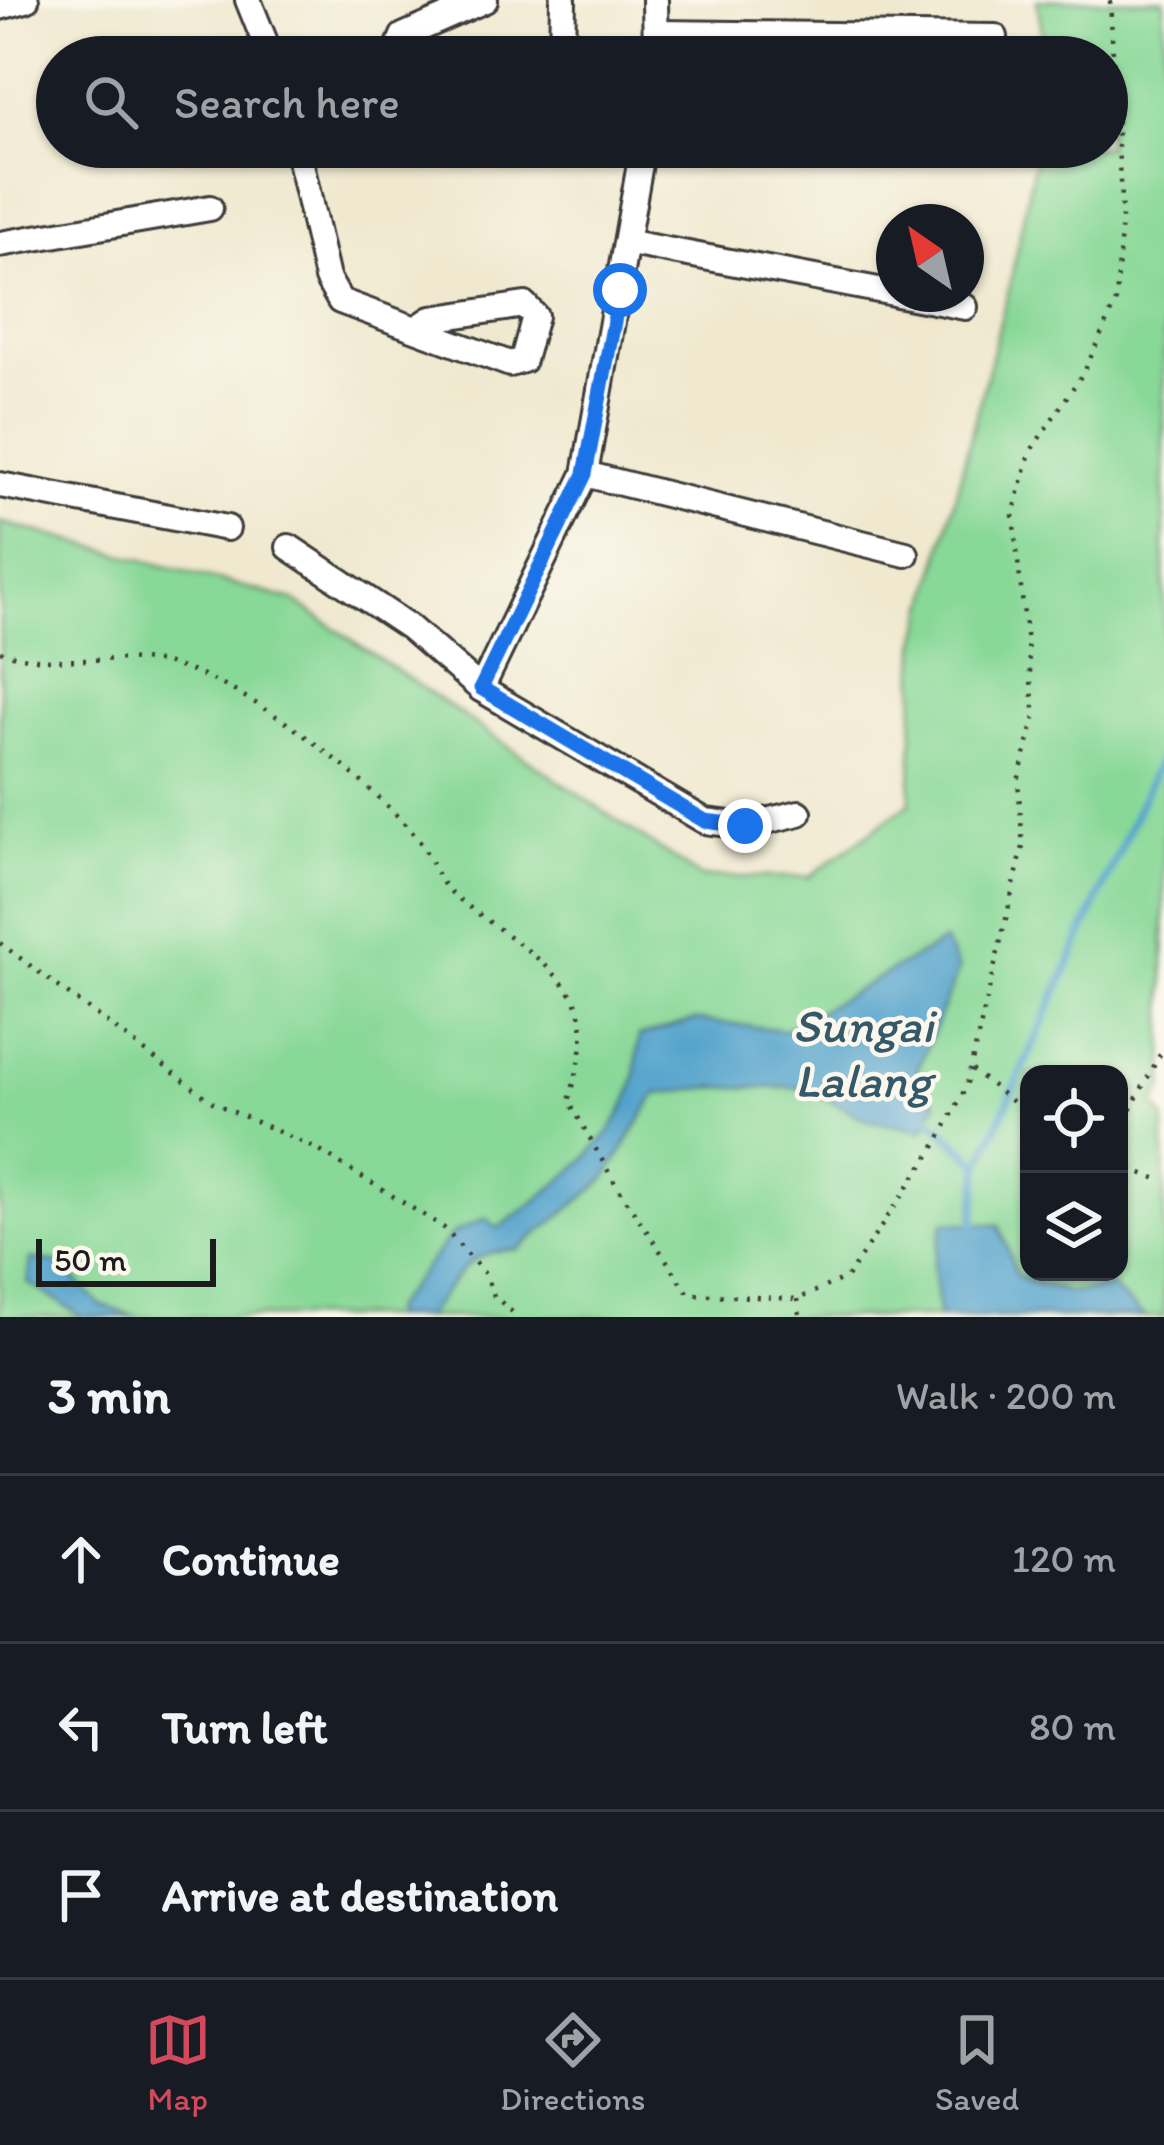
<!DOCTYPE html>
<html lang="en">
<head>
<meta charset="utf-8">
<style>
	body { margin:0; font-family:Itim,sans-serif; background:#20242c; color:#f1f3f6 }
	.controls { position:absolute; right:36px; bottom:36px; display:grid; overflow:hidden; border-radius:24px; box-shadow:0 3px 9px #0004 }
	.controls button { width:108px; height:108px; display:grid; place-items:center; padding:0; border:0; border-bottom:3px solid #363941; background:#171b24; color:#f1f3f6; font:60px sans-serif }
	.compass { position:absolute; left:876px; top:204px; width:108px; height:108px; border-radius:50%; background:#171b24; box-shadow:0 3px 9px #0004; rotate:326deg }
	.scale { position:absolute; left:36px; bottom:30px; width:180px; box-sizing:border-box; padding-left:12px; border:6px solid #1c1c1c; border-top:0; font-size:33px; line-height:42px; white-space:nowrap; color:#1c1c1c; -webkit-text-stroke:9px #fbf7ec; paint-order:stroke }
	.stop { position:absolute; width:36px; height:36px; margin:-27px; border:9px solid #1a73e8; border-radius:50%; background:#fff }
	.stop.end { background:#1a73e8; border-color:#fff; box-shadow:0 3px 12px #0008 }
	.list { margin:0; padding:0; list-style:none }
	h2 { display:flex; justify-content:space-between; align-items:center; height:156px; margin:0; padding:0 48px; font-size:51px }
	h2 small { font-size:39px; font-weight:400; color:#9ea1a6 }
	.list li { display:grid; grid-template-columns:78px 1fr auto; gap:36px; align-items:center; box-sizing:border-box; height:168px; padding:0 48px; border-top:3px solid #363941 }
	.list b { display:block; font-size:45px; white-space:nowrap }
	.list em { font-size:39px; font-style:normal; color:#9ea1a6 }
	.icon { flex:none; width:66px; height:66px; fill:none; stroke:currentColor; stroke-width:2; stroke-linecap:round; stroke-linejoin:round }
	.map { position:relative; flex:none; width:1164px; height:1317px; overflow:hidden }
	.search { position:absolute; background:#171b24; box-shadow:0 3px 9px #0004; left:36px; right:36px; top:36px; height:132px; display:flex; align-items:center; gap:30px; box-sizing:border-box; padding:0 42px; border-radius:66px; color:#9ea1a6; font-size:45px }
	.sheet { height:660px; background:#171b24 }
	nav { display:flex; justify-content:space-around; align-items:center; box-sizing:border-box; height:168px; border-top:3px solid #363941; background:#171b24; font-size:33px; color:#9ea1a6 }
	nav a { display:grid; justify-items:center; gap:6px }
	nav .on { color:#d1495b }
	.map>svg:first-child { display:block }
	.green { fill:#88d897; stroke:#527a5a; stroke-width:3; fill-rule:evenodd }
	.water { fill:#52a3cc; stroke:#376074; stroke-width:3 }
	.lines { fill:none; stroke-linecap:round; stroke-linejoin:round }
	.stream { stroke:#52a3cc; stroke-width:8 }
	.minor-casing { stroke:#3c3b37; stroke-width:30 }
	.path { stroke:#3c3b37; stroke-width:4.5; stroke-dasharray:3 9; stroke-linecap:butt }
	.minor { stroke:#fff; stroke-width:24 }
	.route { stroke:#1a73e8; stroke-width:15 }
	.labels { text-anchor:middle; stroke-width:9; stroke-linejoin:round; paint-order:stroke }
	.water-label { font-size:48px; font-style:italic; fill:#34596b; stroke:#fbf7ec }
</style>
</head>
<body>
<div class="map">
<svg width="1164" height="1317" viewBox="0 0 1164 1317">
	<rect width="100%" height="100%" fill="#fbf7ec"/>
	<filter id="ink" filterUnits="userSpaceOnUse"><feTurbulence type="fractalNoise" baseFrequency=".00833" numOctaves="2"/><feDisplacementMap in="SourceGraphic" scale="24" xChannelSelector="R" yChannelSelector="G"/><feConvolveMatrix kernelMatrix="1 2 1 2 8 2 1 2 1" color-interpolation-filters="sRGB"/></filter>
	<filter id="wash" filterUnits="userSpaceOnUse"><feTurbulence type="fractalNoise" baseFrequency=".004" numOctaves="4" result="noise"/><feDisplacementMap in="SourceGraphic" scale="48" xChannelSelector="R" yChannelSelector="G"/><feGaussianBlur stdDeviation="2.7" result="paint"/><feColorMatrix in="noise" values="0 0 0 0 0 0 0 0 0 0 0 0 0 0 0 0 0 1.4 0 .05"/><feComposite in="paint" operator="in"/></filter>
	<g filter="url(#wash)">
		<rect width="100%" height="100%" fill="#f0e9d0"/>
		<path class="green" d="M1037 0H1164V1086L1154 1103 1164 1118V1317H0V522L293 600 700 877H809L910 803 917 645 1011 280 1037 147H1107V57H1046ZM1029 1074H1119V1272H1029Z"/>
		<g class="water">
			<path d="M944 941 959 969 917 1071 937 1103 923 1130 867 1120 805 1088 712 1087 656 1094 605 1180 518 1250C466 1247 456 1281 425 1317H391L392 1308 453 1233 486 1218 498 1228C545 1196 610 1148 631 1093 637 1075 637 1054 639 1036L695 1020 785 1030Z"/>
			<polygon points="944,1222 999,1225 1017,1276 1070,1293 1111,1287 1145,1317 939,1317 933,1266"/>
			<polygon points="31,1259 60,1263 100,1305 138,1317 83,1317 28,1283"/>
		</g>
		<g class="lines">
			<g class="stream">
				<polyline points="929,1118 980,1165"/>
				<polyline points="973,1231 980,1165 1164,750"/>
			</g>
		</g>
	</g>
	<g filter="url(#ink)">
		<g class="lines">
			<defs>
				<g id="minor">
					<polyline points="248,0 271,57"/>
					<polyline points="655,0 656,57"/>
					<polyline points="0,7 26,0"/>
					<polyline points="659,33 995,37"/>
					<polyline points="394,57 403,36 485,0"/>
					<polyline points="562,57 563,0"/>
					<polyline points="297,147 327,278 340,301 510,364 523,360 535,316 525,305 431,319 419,327"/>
					<polyline points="630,243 894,293"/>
					<polyline points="0,244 210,208"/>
					<polyline points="897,294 965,307"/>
					<polyline points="585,474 906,554"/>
					<polyline points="0,485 227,528"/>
					<polyline points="289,547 409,627 481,689 705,821 745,826 799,813"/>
					<polyline points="481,689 585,474 643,147"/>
				</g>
			</defs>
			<use href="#minor" class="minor-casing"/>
			<g class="path">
				<path d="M0 651C58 672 124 648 182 668 259 693 359 772 412 832 429 850 434 878 452 893 490 926 541 952 571 994 593 1026 578 1067 569 1101L616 1185 689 1294 798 1299 847 1277 937 1144 966 1087 1023 847 1018 781 1035 717 1013 515 1030 452 1085 370 1116 301 1122 217 1110 0"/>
				<polyline points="0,943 214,1103 315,1148 443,1227 485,1274 494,1296 518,1317"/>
				<polyline points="972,1070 1029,1115"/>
				<polyline points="1119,1131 1164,1047"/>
				<polyline points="1119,1165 1164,1181"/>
				<polyline points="798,1299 800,1317"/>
			</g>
			<use href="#minor" class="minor"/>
		</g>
	</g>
	<g class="lines" filter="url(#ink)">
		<polyline class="route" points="620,290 585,474 481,688 705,821 745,826"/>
	</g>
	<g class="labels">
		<g class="water-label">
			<text x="863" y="1042">Sungai<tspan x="863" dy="55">Lalang</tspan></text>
		</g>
	</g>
</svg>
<div class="controls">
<button><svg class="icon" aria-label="locate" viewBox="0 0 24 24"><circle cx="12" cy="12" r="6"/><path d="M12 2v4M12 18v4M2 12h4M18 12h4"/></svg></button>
<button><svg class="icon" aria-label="layers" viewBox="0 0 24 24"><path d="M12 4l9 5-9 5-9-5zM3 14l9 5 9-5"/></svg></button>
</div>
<svg class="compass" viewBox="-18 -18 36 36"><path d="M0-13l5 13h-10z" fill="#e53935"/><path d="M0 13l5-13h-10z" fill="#9ea1a6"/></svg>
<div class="scale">50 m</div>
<div class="stop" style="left:620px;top:290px"></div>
<div class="stop end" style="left:745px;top:826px"></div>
<div class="search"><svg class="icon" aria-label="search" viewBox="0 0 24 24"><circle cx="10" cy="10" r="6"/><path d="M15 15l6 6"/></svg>Search here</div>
</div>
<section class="sheet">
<h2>3 min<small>Walk · 200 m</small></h2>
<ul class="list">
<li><svg class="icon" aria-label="ahead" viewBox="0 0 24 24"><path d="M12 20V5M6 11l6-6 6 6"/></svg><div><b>Continue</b></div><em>120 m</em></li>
<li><svg class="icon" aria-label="left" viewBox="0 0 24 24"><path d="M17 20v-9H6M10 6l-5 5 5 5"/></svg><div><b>Turn left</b></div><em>80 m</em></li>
<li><svg class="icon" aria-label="arrive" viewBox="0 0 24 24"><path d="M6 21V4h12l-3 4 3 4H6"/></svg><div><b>Arrive at destination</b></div></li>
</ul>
</section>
<nav>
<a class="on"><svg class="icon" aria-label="map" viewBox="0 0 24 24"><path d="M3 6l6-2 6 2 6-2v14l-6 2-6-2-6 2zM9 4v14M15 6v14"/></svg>Map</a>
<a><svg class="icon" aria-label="directions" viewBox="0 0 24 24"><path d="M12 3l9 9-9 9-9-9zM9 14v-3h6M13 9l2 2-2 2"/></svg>Directions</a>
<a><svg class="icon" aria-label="saved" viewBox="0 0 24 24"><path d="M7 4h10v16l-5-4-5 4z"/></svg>Saved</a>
</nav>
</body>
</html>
